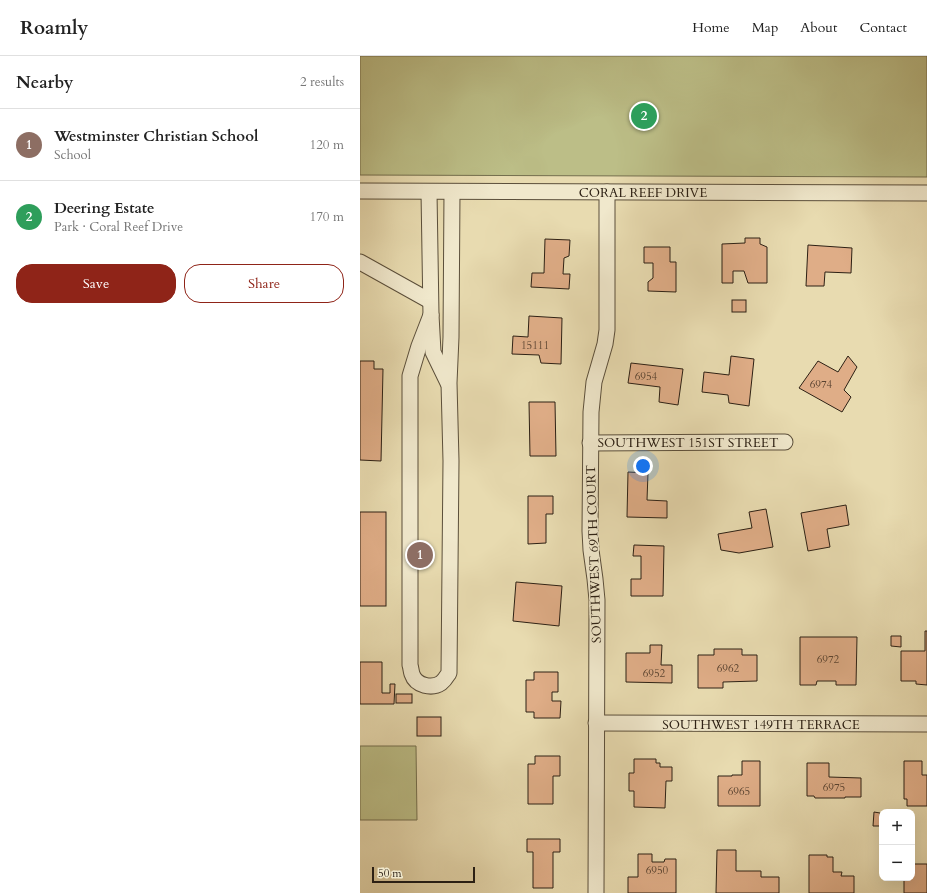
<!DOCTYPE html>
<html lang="en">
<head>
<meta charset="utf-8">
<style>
	body { margin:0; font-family:Cardo,serif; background:#f6f6f6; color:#222 }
	.controls { position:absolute; right:12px; bottom:12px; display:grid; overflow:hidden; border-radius:8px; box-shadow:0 4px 16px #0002 }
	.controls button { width:36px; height:36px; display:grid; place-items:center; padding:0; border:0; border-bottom:1px solid #e0e0e0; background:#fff; color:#222; font:20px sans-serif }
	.scale { position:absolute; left:12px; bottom:10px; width:103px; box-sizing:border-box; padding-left:4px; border:2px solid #2c2014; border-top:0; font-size:11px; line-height:14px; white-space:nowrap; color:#2c2014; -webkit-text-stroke:3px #f0e8cc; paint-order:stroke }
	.you { position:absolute; left:283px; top:410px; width:14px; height:14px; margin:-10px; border:3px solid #fff; border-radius:50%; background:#1a73e8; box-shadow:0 0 0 6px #1a73e833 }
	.badge { display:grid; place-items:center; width:26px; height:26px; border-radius:50%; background:#8f2418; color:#fff; font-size:13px; font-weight:700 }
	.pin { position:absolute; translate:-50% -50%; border:2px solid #fff; box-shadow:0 1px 4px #0006 }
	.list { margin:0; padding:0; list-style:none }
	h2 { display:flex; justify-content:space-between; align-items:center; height:52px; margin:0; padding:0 16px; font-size:17px }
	h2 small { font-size:13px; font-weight:400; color:#767676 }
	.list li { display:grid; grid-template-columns:26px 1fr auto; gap:12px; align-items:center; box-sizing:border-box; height:72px; padding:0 16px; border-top:1px solid #e0e0e0 }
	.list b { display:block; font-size:15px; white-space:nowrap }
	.list p { margin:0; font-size:13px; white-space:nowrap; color:#767676 }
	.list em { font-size:13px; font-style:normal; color:#767676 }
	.actions { display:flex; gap:8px; padding:12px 16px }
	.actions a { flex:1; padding:9px 0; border:1px solid #8f2418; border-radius:16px; text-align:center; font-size:14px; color:#8f2418 }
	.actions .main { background:#8f2418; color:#fff }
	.map { position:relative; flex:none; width:567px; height:837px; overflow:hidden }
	header { display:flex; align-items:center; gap:24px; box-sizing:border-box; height:56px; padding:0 20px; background:#fff; border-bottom:1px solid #e0e0e0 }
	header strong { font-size:19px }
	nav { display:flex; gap:22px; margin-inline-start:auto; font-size:14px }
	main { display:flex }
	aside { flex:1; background:#fff }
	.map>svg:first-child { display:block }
	.green { fill:#bcbe87; stroke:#746f4e }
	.building { fill:#dfad87; stroke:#2c2014 }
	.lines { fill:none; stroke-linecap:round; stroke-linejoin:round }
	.minor-casing { stroke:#5b4f3b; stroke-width:17 }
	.minor { stroke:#f0e8cc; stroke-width:15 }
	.labels { text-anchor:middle; stroke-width:3; stroke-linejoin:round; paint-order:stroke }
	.number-label { font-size:11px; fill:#594331 }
	.street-label { font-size:13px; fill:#2c2014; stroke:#f0e8cc }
</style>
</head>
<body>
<header>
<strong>Roamly</strong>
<nav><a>Home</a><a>Map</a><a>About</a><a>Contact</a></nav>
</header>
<main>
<aside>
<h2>Nearby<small>2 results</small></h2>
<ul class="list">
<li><span class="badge" style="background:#8d6e63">1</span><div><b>Westminster Christian School</b><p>School</p></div><em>120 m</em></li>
<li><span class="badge" style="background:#2e9e5b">2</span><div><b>Deering Estate</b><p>Park · Coral Reef Drive</p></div><em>170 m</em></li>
</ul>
<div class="actions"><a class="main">Save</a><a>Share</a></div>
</aside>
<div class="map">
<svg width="567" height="837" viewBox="0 0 567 837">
	<rect width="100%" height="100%" fill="#e8dbb0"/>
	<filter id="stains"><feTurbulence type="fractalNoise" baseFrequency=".005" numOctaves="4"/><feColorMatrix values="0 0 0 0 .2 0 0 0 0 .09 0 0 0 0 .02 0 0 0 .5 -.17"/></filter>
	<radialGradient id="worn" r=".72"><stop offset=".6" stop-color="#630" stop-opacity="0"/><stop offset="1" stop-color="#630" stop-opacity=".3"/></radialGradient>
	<g class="green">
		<polygon points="0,0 567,0 567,121 0,119"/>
		<polygon points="0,690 56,690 57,764 0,764"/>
	</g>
	<g class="building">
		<polygon points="385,182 400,182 400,188 407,191 407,227 388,227 384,215 373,215 373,227 362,227 362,188 385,187"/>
		<polygon points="185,183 210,184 209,200 204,202 203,218 210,218 209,233 171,231 172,217 184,217"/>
		<polygon points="448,189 492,192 491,217 465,216 464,230 446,230"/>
		<polygon points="284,191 310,191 310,206 316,206 316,236 288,235 288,226 293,222 293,207 284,207"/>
		<rect x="372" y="244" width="14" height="12"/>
		<polygon points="169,260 202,262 201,308 181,307 179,299 152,298 153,280 168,281"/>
		<polygon points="371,300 394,303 389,350 369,347 368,339 342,336 344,316 369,319"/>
		<polygon points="488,300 497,311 484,334 491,341 482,356 439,332 458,305 478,316"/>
		<polygon points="0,305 14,305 14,313 23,313 21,405 0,404"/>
		<polygon points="271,307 323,313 318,349 299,346 300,331 268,327"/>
		<polygon points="169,346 195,346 196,400 170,400"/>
		<polygon points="268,416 288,417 287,444 307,445 307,462 267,461"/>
		<polygon points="168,440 193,440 193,458 186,458 186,487 168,488"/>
		<polygon points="486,449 489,469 467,473 470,491 448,495 441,457"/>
		<polygon points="406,453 413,491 379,497 361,494 358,478 392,472 389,456"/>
		<rect x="0" y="456" width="26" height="94"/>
		<polygon points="274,489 304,490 303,540 271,540 271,523 281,523 281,500 273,500"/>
		<polygon points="156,526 202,530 199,570 153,565"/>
		<polygon points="565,575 567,575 567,629 556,628 556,625 541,625 541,595 565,595"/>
		<polygon points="531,580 541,580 541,591 531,590"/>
		<polygon points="440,581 497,581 496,629 476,629 476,625 457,625 456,629 440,629"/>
		<polygon points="290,589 302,589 301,609 312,609 312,627 266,626 266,597 290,597"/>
		<polygon points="354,593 382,593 382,599 397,599 397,625 363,626 363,632 338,632 338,599 354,599"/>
		<polygon points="0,606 22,606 22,637 30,637 30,628 35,628 34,648 0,648"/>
		<polygon points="174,616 198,616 198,636 192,636 192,645 201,645 200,662 174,662 174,656 166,656 166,624 174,624"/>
		<rect x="36" y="638" width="16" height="9"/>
		<rect x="57" y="661" width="24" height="19"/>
		<polygon points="175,700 200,700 200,720 193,720 193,748 168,748 168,708 175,708"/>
		<polygon points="274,703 296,703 296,707 300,707 300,711 312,711 312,725 306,725 305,752 274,751 274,735 269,735 269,717 274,717"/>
		<polygon points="382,705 400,705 400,750 358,750 358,720 372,720 372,719 382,719"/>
		<polygon points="544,705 562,705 562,719 567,719 567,750 547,750 547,743 544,743"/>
		<polygon points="447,707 469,707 469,721 501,722 501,741 485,741 485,742 455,742 454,740 447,740"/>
		<polygon points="514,756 520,757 520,770 513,770"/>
		<polygon points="167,783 200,783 200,796 193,796 193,832 173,832 173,796 167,796"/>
		<polygon points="357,794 376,794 376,815 401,815 401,821 419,821 419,837 356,837"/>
		<polygon points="278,798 292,798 292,806 304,806 305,803 316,803 316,837 268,837 268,821 278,821"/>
		<polygon points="449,799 467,799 467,801 473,801 473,816 482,816 481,820 494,820 494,837 449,837"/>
		<polygon points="552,808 567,808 567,837 544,837 544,822 552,822"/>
	</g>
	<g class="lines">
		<defs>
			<g id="minor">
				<polyline points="0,135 567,137"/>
				<polyline points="69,136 71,259 73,296 88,327"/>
				<polyline points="0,206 70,245"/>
				<path d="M71 259 59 290 50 320V609C51 612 51 615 52 618 56 630 72 633 81 627 85 624 87 620 89 617L91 405 89 327 91 281 92 136"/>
				<polyline points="230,387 425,386"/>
				<polyline points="236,667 567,668"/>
				<polyline points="236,837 237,544 235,523 231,494 230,475 231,356 234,326 245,288 247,274 247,136"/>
			</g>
		</defs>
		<use href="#minor" class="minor-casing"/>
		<use href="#minor" class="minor"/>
	</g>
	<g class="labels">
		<g class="number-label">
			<text x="175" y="293">15111</text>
			<text x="286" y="324">6954</text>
			<text x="461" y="332">6974</text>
			<text x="468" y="607">6972</text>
			<text x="368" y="616">6962</text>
			<text x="294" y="621">6952</text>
			<text x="474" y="735">6975</text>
			<text x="379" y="739">6965</text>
			<text x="297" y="818">6950</text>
		</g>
		<g class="street-label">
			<text x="283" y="141">CORAL REEF DRIVE</text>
			<text x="328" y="391">SOUTHWEST 151ST STREET</text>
			<text transform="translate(233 498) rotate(-92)" y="5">SOUTHWEST 69TH COURT</text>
			<text x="401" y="673">SOUTHWEST 149TH TERRACE</text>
		</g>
	</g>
	<rect width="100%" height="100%" filter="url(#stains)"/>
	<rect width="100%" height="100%" fill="url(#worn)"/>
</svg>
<div class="controls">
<button>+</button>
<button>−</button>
</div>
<div class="scale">50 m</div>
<div class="you"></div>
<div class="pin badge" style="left:60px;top:499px;background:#8d6e63">1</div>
<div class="pin badge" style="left:284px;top:60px;background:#2e9e5b">2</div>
</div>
</main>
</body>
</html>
